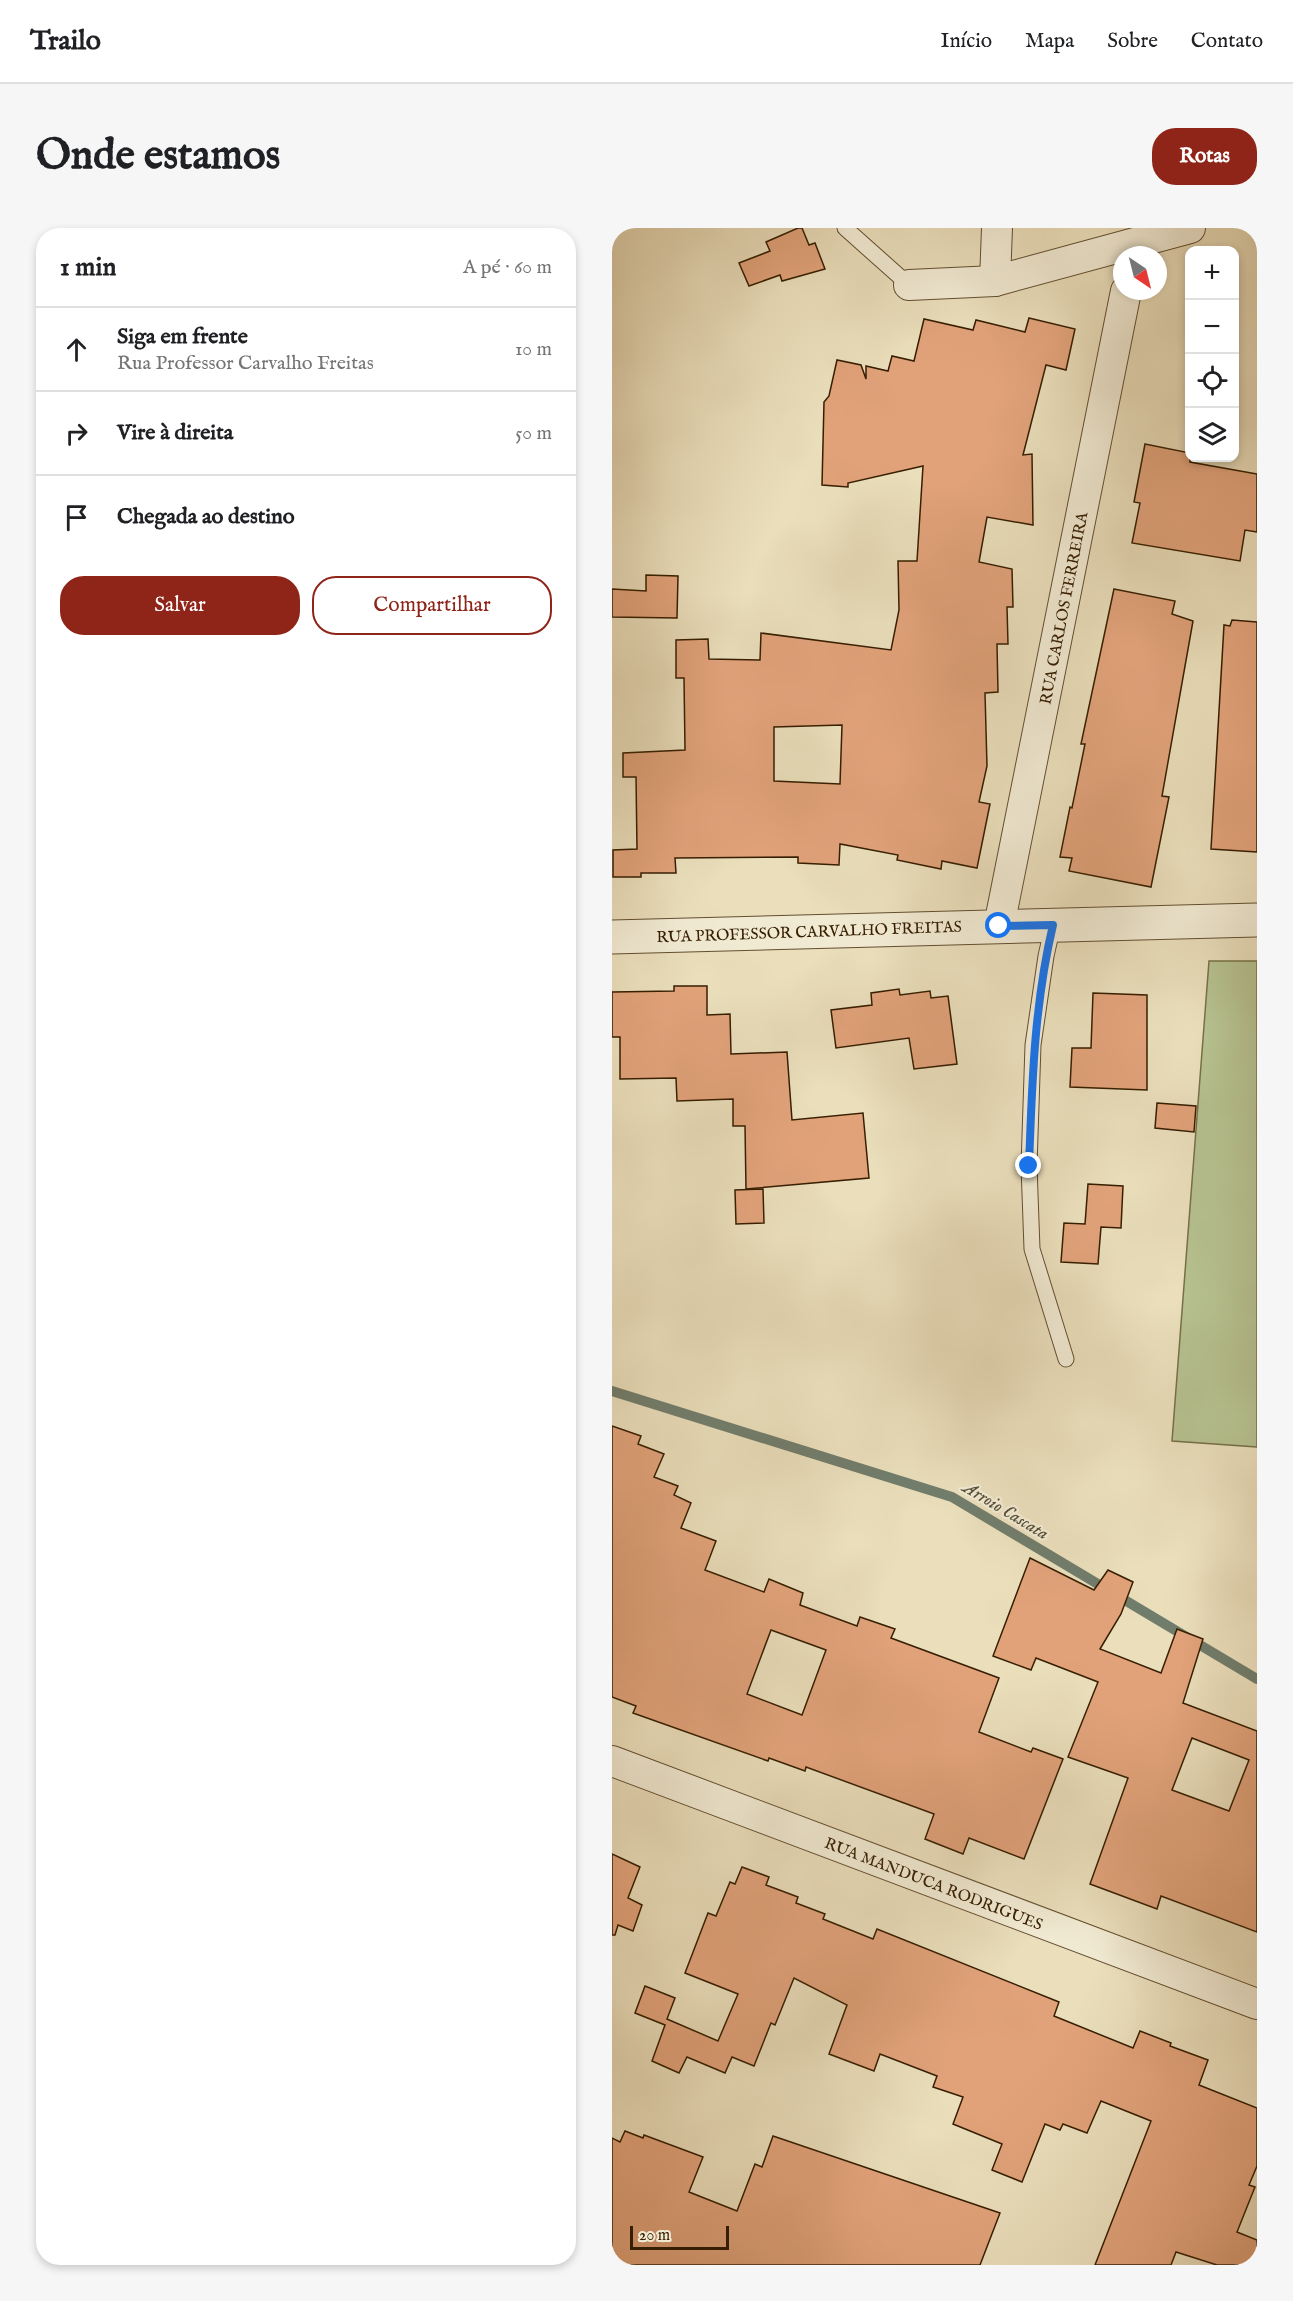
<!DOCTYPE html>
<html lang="pt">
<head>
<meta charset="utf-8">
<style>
	body { margin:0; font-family:"IM FELL English",serif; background:#f6f6f6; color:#202124 }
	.controls { position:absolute; right:18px; top:18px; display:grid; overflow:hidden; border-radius:12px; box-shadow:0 3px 9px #0003 }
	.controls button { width:54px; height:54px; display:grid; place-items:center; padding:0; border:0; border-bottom:2px solid #e0e0e0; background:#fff; color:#202124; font:30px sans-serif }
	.compass { position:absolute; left:501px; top:18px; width:54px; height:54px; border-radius:50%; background:#fff; box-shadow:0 3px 9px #0003; rotate:145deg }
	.scale { position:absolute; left:18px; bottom:15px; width:99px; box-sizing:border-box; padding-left:6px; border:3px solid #361e00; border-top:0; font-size:16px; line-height:21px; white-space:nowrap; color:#361e00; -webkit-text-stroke:4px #f1ead3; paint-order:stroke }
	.stop { position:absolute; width:18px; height:18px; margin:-14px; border:4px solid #1a73e8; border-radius:50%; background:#fff }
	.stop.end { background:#1a73e8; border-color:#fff; box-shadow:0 2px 6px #0008 }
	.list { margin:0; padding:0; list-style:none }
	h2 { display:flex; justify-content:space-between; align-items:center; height:78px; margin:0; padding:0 24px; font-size:26px }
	h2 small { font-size:20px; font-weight:400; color:#757577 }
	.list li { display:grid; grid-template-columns:39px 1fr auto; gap:18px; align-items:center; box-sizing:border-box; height:84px; padding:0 24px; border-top:2px solid #e0e0e0 }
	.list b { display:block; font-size:22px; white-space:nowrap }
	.list p { margin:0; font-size:20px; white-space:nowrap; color:#757577 }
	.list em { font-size:20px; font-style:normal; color:#757577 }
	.actions { display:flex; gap:12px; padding:18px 24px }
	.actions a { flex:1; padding:14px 0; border:2px solid #8f2418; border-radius:24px; text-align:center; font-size:21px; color:#8f2418 }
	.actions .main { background:#8f2418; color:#fff }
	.icon { flex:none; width:33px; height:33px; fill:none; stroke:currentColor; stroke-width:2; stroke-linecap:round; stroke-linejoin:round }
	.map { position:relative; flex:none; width:645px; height:2037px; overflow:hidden; border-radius:24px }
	header { display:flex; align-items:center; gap:36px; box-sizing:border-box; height:84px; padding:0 30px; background:#fff; border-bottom:2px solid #e0e0e0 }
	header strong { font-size:28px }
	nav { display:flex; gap:33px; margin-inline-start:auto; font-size:21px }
	.intro { display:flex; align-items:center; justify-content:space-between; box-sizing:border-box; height:144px; padding:0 36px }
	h1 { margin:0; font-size:42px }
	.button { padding:15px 27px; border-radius:24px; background:#8f2418; color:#fff; font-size:21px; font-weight:700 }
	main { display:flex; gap:36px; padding:0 36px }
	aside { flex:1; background:#fff; border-radius:24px; box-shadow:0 3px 9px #0003 }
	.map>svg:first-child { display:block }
	.green { fill:#b6c190; stroke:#767048; stroke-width:1.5 }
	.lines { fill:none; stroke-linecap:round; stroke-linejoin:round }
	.stream { stroke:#717d6c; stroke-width:10 }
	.building { fill:#e1a27a; stroke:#361e00; stroke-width:1.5; fill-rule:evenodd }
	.service-casing { stroke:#634e2f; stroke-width:17 }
	.minor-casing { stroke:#634e2f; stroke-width:32 }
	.tertiary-casing { stroke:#634e2f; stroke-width:35 }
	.service { stroke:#f1ead3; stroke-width:15 }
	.minor { stroke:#f1ead3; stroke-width:30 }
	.tertiary { stroke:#f1ead3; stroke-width:33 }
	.route { stroke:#1a73e8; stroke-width:8 }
	.labels { text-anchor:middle; stroke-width:4.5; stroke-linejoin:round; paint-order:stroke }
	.street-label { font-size:16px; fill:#361e00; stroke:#f1ead3 }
	.water-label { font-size:18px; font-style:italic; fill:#534d36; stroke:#f1ead3 }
</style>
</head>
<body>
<header>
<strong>Trailo</strong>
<nav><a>Início</a><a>Mapa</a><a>Sobre</a><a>Contato</a></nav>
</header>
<div class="intro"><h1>Onde estamos</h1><a class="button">Rotas</a></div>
<main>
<aside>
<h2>1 min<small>A pé · 60 m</small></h2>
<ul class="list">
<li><svg class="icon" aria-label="ahead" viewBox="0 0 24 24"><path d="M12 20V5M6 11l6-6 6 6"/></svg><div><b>Siga em frente</b><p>Rua Professor Carvalho Freitas</p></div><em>10 m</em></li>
<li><svg class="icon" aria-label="right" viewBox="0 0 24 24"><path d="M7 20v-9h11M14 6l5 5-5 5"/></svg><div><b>Vire à direita</b></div><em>50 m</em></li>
<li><svg class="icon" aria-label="arrive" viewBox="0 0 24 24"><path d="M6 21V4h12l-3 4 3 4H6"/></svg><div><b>Chegada ao destino</b></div></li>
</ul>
<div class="actions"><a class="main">Salvar</a><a>Compartilhar</a></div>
</aside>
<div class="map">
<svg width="645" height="2037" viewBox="0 0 645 2037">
	<rect width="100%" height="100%" fill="#eadebb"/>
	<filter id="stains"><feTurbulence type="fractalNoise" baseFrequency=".00333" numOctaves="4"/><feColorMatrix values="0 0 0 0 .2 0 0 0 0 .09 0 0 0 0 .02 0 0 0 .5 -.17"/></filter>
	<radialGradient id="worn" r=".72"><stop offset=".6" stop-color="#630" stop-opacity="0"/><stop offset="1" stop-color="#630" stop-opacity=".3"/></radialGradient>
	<polygon class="green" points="597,733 645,733 645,1219 560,1213"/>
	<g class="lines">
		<polyline class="stream" points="0,1163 340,1269 645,1451"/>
	</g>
	<g class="building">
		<polygon points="186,0 190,0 197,17 203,15 213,41 170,53 168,47 137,58 127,35 158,23 154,14"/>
		<path d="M417 90 463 101 454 142 434 137 411 227 420 226 421 297 375 289 367 334 400 341 401 379H395L396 416H385L386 464 373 465 375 538 367 574 378 576 365 640 330 633 329 641 285 632 286 627 228 616 227 637 186 635V629L63 630 64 645H29V649H1V622L25 621 24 549H11V525L73 522 72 450H64V412L96 411 97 431 148 432 149 405 279 422 287 382 286 333H305L311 238 236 255V259L210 257 212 174 217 168 225 132 249 137 254 151V138L276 143 280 128 302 133 312 91 361 102 364 92 413 104ZM230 497 228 556 162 553V499Z"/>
		<polygon points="533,216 578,225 578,234 645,246 645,304 633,302 628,333 520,315 528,275 522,274"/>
		<polygon points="34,347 66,348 65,390 0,389 0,361 34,363"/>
		<polygon points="502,361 563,373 560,386 581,393 550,568 557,569 539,659 457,643 460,630 448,629 458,579 460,580 473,516 469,516"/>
		<polygon points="620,392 645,394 645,624 599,621 612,397 618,398"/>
		<polygon points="62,758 95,758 95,787 118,786 119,826 175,824 180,892 251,885 257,950 134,961 133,898 121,898 121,871 65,873 64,850 8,851 8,809 0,809 0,764 62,763"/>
		<polygon points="287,761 288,767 318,763 319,770 336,768 345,836 302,841 297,810 224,820 219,782 260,777 259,765"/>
		<polygon points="481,765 535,767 535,862 458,859 460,820 479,820"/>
		<polygon points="545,875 584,878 582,904 543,900"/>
		<polygon points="476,956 511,958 509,1000 489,999 486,1036 449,1034 452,995 473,996"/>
		<polygon points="151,961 152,995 124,996 123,962"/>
		<path d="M0 1198 29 1208 26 1216 52 1226 42 1249 66 1258 62 1267 79 1275 69 1300 104 1313 93 1342 152 1364 157 1351 191 1365 188 1377 245 1398 248 1389 283 1401 279 1410 387 1450 367 1504 419 1524 421 1520 451 1531 412 1631 357 1610 351 1626 313 1611 322 1586 194 1539 193 1543 157 1530 156 1533 21 1485 24 1478 0 1469ZM159 1402 214 1422 190 1487 135 1466Z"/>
		<path d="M418 1330 482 1362 496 1342 521 1354 509 1386 488 1421 549 1445 565 1401 591 1411 571 1475 645 1503V1704L549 1668 545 1681 478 1656 516 1550 456 1529 486 1454 424 1430 419 1442 381 1428ZM580 1510 637 1532 617 1583 560 1562Z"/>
		<polygon points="0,1626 28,1639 16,1670 30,1677 21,1703 6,1697 3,1707 0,1707"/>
		<polygon points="130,1639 157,1649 154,1657 186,1669 184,1675 213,1686 211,1691 261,1711 265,1701 447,1774 442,1788 521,1820 528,1803 559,1815 558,1818 596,1832 587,1857 645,1880 645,1938 637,1957 643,1959 625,2004 645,2012 645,2022 639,2037 605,2037 564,2024 559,2037 483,2037 539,1893 489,1873 475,1905 451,1896 448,1902 433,1896 410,1954 380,1942 390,1916 341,1896 351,1869 321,1859 325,1848 268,1826 262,1843 217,1826 235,1777 182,1750 163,1797 159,1795 142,1838 120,1829 113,1845 75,1829 67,1845 40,1833 53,1797 23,1785 33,1758 63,1770 55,1791 106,1813 126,1766 73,1745 96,1685 104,1688 118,1654 123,1656"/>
		<polygon points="13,1903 31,1910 32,1907 91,1929 77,1964 125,1983 143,1936 150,1939 161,1908 388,1985 368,2037 0,2037 0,1910 8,1914"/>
	</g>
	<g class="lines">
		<defs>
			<g id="service">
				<polyline points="233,0 297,57"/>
				<polyline points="441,697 434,728 421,817 417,938 420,1021 454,1131"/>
			</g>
			<g id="minor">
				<polyline points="383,53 385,0"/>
				<polyline points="297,57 383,53 578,0"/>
				<polyline points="387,698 514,63"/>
				<polyline points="0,1533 645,1776"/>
			</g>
			<polyline id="tertiary" points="0,709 645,692"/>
		</defs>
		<use href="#service" class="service-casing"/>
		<use href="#minor" class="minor-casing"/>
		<use href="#tertiary" class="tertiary-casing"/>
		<use href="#service" class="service"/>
		<use href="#minor" class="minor"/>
		<use href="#tertiary" class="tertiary"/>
	</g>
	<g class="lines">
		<path class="route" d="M387 698 441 697C422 777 420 857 417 938"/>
	</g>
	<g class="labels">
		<g class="street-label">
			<text transform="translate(451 380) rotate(-79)" y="6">RUA CARLOS FERREIRA</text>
			<text transform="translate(197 703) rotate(-2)" y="6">RUA PROFESSOR CARVALHO FREITAS</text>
			<text transform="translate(322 1655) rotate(21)" y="6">RUA MANDUCA RODRIGUES</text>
		</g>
		<g class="water-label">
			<text transform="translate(394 1282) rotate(31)" y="6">Arroio Cascata</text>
		</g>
	</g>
	<rect width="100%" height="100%" filter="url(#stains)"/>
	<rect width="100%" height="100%" fill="url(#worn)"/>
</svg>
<div class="controls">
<button>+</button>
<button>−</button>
<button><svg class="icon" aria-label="locate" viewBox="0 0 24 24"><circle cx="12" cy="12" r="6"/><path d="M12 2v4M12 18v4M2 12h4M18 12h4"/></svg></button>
<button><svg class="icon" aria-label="layers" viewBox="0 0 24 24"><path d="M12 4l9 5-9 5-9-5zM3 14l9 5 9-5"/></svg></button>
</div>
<svg class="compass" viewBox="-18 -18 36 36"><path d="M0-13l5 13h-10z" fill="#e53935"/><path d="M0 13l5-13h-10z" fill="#757577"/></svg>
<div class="scale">20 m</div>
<div class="stop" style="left:387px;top:698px"></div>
<div class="stop end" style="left:417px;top:938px"></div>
</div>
</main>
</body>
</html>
